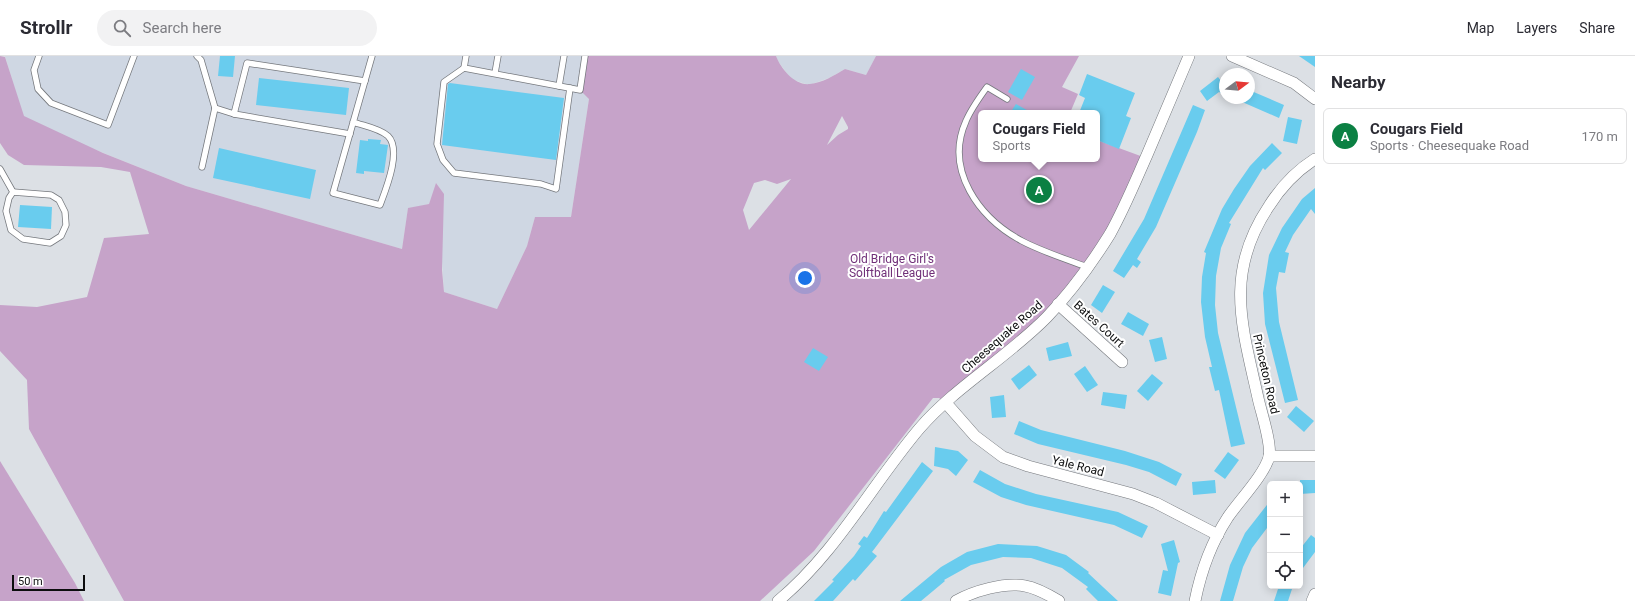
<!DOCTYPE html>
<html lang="en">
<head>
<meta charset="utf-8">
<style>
	body { margin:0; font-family:Roboto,sans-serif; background:#f2f2f3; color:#2b2b33 }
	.controls { position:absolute; right:12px; bottom:12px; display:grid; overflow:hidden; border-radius:6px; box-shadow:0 2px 10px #0003 }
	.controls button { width:36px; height:36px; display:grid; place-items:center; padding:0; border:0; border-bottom:1px solid #e1e1e2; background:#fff; color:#2b2b33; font:20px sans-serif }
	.compass { position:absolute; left:1219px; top:12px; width:36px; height:36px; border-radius:50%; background:#fff; box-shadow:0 2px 10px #0003; rotate:74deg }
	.scale { position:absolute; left:12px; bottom:10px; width:73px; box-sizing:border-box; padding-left:4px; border:2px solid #0c0d0e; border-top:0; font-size:11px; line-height:14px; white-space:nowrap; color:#0c0d0e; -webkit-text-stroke:3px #fff; paint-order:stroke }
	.you { position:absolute; left:805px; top:222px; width:14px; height:14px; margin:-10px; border:3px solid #fff; border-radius:50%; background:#1a73e8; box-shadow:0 0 0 6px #1a73e833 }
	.badge { display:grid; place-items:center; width:26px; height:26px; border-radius:50%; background:#0b8043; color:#fff; font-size:13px; font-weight:700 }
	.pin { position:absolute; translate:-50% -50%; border:2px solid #fff; box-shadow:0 1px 4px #0006 }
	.popup { position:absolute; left:978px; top:54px; width:122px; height:52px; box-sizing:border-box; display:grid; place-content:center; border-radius:6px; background:#fff; filter:drop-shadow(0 1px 3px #0005); font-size:13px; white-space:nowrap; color:#7c7c81 }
	.popup b { font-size:15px; color:#2b2b33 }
	.popup::after { content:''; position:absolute; left:50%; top:100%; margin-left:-8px; border:8px solid transparent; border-top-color:#fff }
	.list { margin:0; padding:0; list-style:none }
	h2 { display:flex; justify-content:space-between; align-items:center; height:52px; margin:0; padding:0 16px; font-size:17px }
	h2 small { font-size:13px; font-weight:400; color:#7c7c81 }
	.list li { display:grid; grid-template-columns:26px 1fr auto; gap:12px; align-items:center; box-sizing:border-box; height:56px; margin:0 8px 8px; padding:0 8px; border:1px solid #e1e1e2; border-radius:6px }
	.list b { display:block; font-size:15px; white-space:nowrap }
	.list p { margin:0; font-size:13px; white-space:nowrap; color:#7c7c81 }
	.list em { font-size:13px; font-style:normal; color:#7c7c81 }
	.icon { flex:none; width:22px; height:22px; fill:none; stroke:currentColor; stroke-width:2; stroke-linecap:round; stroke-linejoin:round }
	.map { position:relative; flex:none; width:1315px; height:545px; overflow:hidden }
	header { display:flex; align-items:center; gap:24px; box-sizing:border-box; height:56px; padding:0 20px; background:#fff; border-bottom:1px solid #e1e1e2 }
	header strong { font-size:19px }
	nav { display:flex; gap:22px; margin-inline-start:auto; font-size:14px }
	.search { width:280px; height:36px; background:#f2f2f3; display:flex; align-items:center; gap:10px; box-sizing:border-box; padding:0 14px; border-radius:22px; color:#7c7c81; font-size:15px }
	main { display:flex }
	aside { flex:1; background:#fff }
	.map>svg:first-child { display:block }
	.built { fill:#cfd7e3 }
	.green { fill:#c6a3c9; fill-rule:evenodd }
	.building { fill:#69ccee }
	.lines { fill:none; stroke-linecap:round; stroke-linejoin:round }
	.service-casing { stroke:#75787d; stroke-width:7 }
	.minor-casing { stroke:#75787d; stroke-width:12 }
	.service { stroke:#fff; stroke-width:5.5 }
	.minor { stroke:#fff; stroke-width:11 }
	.labels { text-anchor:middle; stroke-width:4; stroke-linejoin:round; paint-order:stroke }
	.park-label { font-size:12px; fill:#702f78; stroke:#fff }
	.street-label { font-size:12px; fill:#0c0d0e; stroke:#fff }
</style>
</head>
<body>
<header>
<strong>Strollr</strong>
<div class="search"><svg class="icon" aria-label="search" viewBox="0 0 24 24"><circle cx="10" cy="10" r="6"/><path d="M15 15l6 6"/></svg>Search here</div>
<nav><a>Map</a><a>Layers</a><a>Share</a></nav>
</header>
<main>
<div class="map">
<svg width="1315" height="545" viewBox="0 0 1315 545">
	<rect width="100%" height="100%" fill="#dce0e5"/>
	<g class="built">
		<polygon points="5,0 585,0 589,43 571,161 535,161 527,190 497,253 444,236 437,127 429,148 408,153 402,193 186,130 76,86 23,60"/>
		<polygon points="776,0 876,0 866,19 845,13 829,22 809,29 791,23 778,5"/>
	</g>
	<g class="green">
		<path d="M0 0 5 1 24 60 103 97 186 130 402 193 408 152 429 148 436 127 444 138 442 214 444 236 497 253 527 190 535 161H571L589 43 580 34 585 0H776C781 13 795 30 810 28 822 27 835 19 845 13L866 19 876 0H1079L1062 31 1078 38 1070 57H981V103H1097V84L1146 102 1121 157 1068 236 946 347 939 342H933L814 495 760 545H124L29 373 27 324 0 295V249L37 251 87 241 104 182 149 178 130 116 101 111 24 109 8 99 0 87ZM842 60 848 71V73L838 79 827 89ZM791 123 749 174 743 154 754 127 765 124 777 128Z"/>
		<polygon points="0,405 75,527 84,545 0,545"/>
	</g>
	<g class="building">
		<polygon points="220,0 235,0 233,21 218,20"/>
		<polygon points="1299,0 1315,0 1315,11"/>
		<polygon points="1021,13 1035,21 1022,44 1008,36"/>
		<polygon points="1087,18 1135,37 1126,60 1131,62 1119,93 1097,84 1097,57 1079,57 1085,42 1079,39"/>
		<polygon points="1218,21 1225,30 1225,39 1219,36 1207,45 1200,35"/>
		<polygon points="259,22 349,32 346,59 256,49"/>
		<polygon points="450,27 564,42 556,104 442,89 448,28"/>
		<polygon points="1249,34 1284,49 1279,62 1233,42 1249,42"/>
		<polygon points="1016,48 1032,57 1010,57"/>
		<polygon points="1193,49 1205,54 1197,76 1156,171 1137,203 1141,206 1137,212 1133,209 1124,222 1113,215 1144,163"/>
		<polygon points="1288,61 1302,64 1297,88 1283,85"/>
		<polygon points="368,83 381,84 380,88 388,89 384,117 364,115 364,118 356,117 360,84 368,85"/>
		<polygon points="1272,87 1282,97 1265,114 1263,112 1229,167 1231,168 1221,192 1216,220 1215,249 1218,277 1245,388 1231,391 1219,334 1215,335 1209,311 1212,311 1205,281 1201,246 1202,221 1206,197 1204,196 1222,153 1234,133 1250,110"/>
		<polygon points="219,92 316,114 310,143 213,122"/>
		<polygon points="1315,132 1315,158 1311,153 1293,179 1285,196 1289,197 1285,217 1279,216 1276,232 1279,266 1298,344 1285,347 1265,268 1263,237 1269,199 1282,172 1302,143"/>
		<polygon points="20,149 52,151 51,173 18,171"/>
		<polygon points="1103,229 1115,236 1102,257 1091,249"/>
		<polygon points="1128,256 1149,268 1143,280 1121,268"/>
		<polygon points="1162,281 1167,303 1155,306 1149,284"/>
		<polygon points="1068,286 1072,300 1049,305 1046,292"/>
		<polygon points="813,292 828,301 819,315 804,306"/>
		<polygon points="1029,309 1037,319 1019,334 1011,323"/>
		<polygon points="1085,310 1098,329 1087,336 1074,318"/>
		<polygon points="1152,318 1163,327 1148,345 1137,335"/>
		<polygon points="1103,336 1127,339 1125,353 1101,349"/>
		<polygon points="1004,339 1006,361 992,362 990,341"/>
		<polygon points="1296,350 1314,365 1304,376 1287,361"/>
		<polygon points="1019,365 1041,374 1125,395 1159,406 1182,418 1176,430 1149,416 1126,409 1038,388 1014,378"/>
		<polygon points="935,391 958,395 968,404 956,420 948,413 934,410"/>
		<polygon points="1228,396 1239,404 1225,423 1214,415"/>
		<polygon points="922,406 933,415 872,496 877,500 855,525 853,523 833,545 814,545 834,525 832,524 854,500 861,490 858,488 864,480 867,482 884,455 886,456"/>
		<polygon points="980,414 1005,428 1036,438 1118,456 1148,470 1142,482 1114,469 1026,449 1001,441 973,426"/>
		<polygon points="1215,424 1216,437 1193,439 1192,426"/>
		<polygon points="1300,424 1315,424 1315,437 1300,438"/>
		<polygon points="1270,445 1270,468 1252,492 1243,511 1233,545 1220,545 1230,509 1245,477"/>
		<polygon points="1311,479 1315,482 1315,496 1300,516 1300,493"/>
		<polygon points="1174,484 1180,506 1178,507 1171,540 1158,537 1163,514 1168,515 1161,488"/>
		<polygon points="998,488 1037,490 1066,499 1089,516 1088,517 1118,545 1098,545 1086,533 1088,531 1062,512 1031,502 1003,501 971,509 944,524 945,525 921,545 900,545 941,511 967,496"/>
		<polygon points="1279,530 1293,530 1288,545 1274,545"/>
	</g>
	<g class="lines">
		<defs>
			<g id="service">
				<polyline points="39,0 34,14 38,33 51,47 108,69 134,0"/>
				<polyline points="197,0 201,4 215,52 234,58 247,7 365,25"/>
				<polyline points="466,0 464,12 580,34 585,0"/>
				<polyline points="464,12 444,26 437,88 443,104 454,117 541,128 556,133 570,32"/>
				<polyline points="495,17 498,0"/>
				<polyline points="559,30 564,0"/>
				<path d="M1007 43 987 31C979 42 971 53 966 65 944 114 979 162 1022 185 1043 196 1066 203 1087 211"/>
				<polyline points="234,58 350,78"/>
				<path d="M353 66C364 70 379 72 388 80 402 94 386 133 380 149L333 137 372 0"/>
				<polyline points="202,111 215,52"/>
				<polyline points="0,113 13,136"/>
				<polygon points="13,136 51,139 59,144 65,156 66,169 61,180 50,187 23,183 11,174 6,155 9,142"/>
			</g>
			<g id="minor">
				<polyline points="1232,0 1294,27 1315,43"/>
				<polyline points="1058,248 1122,306"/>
				<polyline points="946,347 975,380 1003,401 1028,410 1133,438 1156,447 1218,479"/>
				<polyline points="1269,400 1315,400"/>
				<path d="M778 545C836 497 871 430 919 373 955 331 1008 301 1047 261 1071 236 1092 207 1110 178 1124 153 1135 126 1147 99 1161 66 1175 33 1189 0"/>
				<path d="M956 545C973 535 1005 526 1025 530 1037 532 1049 539 1059 545"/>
				<path d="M1195 545C1201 515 1211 487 1228 461 1239 445 1264 419 1269 401 1272 388 1261 356 1258 342 1242 270 1224 217 1269 150 1281 131 1296 115 1315 103"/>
				<polyline points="1312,545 1315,538"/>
			</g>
		</defs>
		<use href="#service" class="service-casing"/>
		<use href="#minor" class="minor-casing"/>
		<use href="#service" class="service"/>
		<use href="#minor" class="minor"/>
	</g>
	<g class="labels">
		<g class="park-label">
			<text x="892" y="207">Old Bridge Girl's<tspan x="892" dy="14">Solftball League</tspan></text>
		</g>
		<g class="street-label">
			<text transform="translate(1099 268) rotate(42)" y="4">Bates Court</text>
			<text transform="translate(1002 281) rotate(-41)" y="4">Cheesequake Road</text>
			<text transform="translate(1266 318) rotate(77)" y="4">Princeton Road</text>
			<text transform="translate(1078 410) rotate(14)" y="4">Yale Road</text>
		</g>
	</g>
</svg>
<div class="controls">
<button>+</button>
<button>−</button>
<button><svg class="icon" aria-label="locate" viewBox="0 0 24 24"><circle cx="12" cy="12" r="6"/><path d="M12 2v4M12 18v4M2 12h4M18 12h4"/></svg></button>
</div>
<svg class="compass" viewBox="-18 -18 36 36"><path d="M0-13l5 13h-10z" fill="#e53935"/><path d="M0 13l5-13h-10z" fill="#7c7c81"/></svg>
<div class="scale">50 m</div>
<div class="you"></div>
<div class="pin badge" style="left:1039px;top:134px">A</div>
<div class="popup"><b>Cougars Field</b>Sports</div>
</div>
<aside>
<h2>Nearby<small></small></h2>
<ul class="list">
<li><span class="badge">A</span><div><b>Cougars Field</b><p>Sports · Cheesequake Road</p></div><em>170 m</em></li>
</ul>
</aside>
</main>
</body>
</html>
